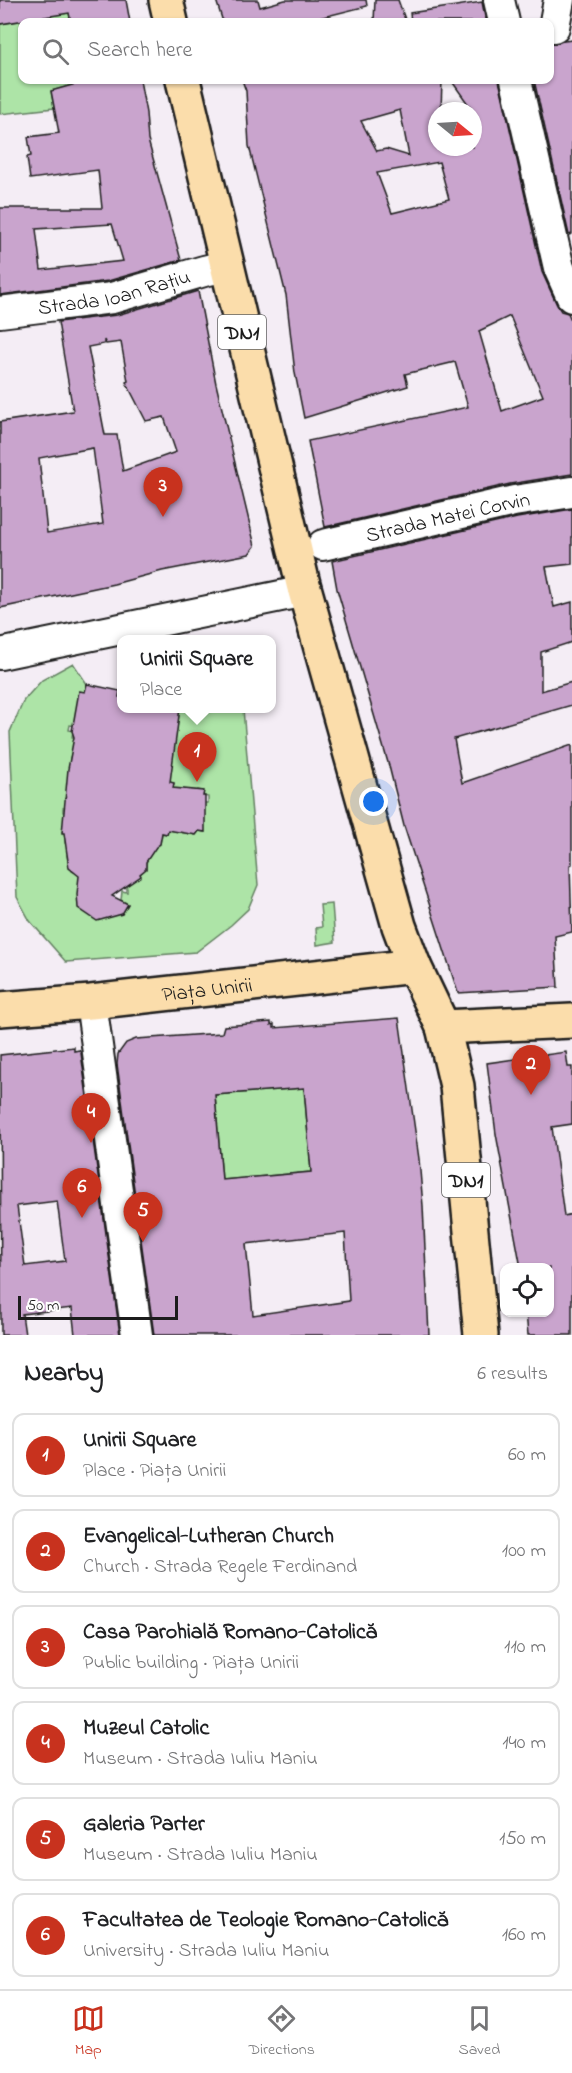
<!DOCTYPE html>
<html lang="en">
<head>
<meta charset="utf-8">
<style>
	body { margin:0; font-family:"Indie Flower",sans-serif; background:#f6f6f6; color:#202124 }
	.controls { position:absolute; right:18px; bottom:18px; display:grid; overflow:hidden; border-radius:12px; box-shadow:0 2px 4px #0004 }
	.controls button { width:54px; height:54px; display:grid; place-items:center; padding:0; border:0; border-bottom:2px solid #e0e0e0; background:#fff; color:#202124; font:30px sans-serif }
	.compass { position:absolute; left:428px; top:102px; width:54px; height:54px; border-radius:50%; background:#fff; box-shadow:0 2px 4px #0004; rotate:108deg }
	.scale { position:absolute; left:18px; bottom:15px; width:160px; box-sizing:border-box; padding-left:6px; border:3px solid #1c1c1c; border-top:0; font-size:16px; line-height:21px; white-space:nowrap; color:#1c1c1c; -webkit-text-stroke:4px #fff; paint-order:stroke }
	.you { position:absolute; left:374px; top:802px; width:21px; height:21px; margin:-15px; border:4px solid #fff; border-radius:50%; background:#1a73e8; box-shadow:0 0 0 9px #1a73e833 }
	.badge { display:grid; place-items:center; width:39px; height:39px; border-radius:50%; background:#c8321e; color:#fff; font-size:20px; font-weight:700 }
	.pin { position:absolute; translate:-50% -50px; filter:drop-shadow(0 2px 3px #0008) }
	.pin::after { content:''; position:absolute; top:32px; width:21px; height:18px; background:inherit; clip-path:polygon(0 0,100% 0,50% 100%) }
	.popup { position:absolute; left:117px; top:635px; width:159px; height:78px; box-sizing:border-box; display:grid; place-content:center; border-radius:12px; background:#fff; filter:drop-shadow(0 2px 4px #0005); font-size:20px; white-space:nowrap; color:#757577 }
	.popup b { font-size:22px; color:#202124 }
	.popup::after { content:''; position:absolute; left:50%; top:100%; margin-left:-12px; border:12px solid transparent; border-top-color:#fff }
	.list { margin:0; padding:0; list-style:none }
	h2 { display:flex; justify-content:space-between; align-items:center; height:78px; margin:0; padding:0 24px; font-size:26px }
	h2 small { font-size:20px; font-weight:400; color:#757577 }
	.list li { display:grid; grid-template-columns:39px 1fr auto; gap:18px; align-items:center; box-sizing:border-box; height:84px; margin:0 12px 12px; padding:0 12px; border:2px solid #e0e0e0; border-radius:12px }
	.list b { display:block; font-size:22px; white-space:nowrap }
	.list p { margin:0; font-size:20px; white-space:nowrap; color:#757577 }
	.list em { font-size:20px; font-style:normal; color:#757577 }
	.icon { flex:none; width:33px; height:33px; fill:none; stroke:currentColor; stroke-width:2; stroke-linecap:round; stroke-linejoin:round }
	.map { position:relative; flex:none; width:572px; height:1335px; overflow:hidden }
	.search { position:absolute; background:#fff; box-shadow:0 2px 4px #0004; left:18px; right:18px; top:18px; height:66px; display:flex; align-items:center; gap:15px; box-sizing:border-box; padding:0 21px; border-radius:12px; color:#757577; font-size:22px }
	.sheet { height:654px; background:#fff }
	nav { display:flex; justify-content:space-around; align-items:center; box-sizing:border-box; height:84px; border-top:2px solid #e0e0e0; background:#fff; font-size:16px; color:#757577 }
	nav a { display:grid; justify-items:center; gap:3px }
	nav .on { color:#c8321e }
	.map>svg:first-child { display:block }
	.green { fill:#ade4a7; stroke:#648062; stroke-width:1.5 }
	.building { fill:#c9a4cd; stroke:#1c1c1c; stroke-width:1.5; fill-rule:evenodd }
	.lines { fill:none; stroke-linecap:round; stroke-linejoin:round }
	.minor-casing { stroke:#1c1c1c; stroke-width:34 }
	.major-casing { stroke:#1c1c1c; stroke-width:38 }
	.minor { stroke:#fff; stroke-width:30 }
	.major { stroke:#fbddab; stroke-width:33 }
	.labels { text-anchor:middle; stroke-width:5; stroke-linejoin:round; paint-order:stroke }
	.shield { fill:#fff; stroke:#606060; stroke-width:1.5 }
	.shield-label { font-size:20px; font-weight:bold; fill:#1c1c1c }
	.street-label { font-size:21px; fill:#1c1c1c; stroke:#fff }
</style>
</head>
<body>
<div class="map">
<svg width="572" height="1335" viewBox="0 0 572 1335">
	<rect width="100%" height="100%" fill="#f4edf5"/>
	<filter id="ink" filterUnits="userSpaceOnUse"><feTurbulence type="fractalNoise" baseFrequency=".0167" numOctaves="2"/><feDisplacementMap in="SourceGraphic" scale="12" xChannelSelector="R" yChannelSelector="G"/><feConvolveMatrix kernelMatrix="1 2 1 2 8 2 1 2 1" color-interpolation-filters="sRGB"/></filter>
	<g filter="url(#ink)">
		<g class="green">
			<polygon points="69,13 71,22 22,22 22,80 83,80 83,82 51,91 54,108 0,114 0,24"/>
			<polygon points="73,663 87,684 85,692 79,691 78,696 83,697 77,726 70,725 69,730 73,731 72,737 77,738 70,758 69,808 63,808 63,812 68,813 62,832 69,833 70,838 65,838 65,843 71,844 71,854 67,855 68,861 72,861 75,866 72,871 74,872 78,867 85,881 126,907 128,904 121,900 122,891 127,892 127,888 122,887 141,876 140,874 146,869 147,853 160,844 162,833 167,834 168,830 196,835 199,831 204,832 203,803 208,803 208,797 203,796 203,791 198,790 198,792 173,789 174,783 169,782 180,708 243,709 258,885 248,909 231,925 196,952 66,962 30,921 17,897 10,732 24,700 42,680"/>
			<polygon points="332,904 335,942 317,945 316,928 322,927 320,905"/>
			<polygon points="304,1088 311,1172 222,1180 215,1095"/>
		</g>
		<g class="building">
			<polygon points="0,0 126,0 130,22 71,22 69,13 0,24"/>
			<polygon points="216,0 258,0 260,7 285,0 366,0 367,6 303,22 223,22"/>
			<polygon points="375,0 398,0 406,22 374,22"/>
			<polygon points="482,2 486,22 411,22 410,13"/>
			<polygon points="572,40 572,234 569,235 534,80 549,80 549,43"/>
			<path d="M83 80H140L146 113 148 140 181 260 108 281 0 295V208H102L98 170 30 179 27 157 31 156 28 137 59 133 51 91 83 82ZM112 224 123 261 41 270 36 229Z"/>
			<path d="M242 80H442L441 111H437V147H473V111L451 80H499L542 272 557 305 561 311 568 313 572 322V474L510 484 325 527 308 441 468 407 455 362 405 374 408 386 304 418 295 373 286 295 249 146 246 91ZM400 110 409 156 386 149 377 151 361 121ZM439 162 449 199 392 213 377 173ZM510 316 543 396 502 411 479 331Z"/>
			<path d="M198 291 216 384 255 546 249 554 162 571 114 584 0 608V422L73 411 58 322 117 315ZM104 340 106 344 121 342 128 381 126 382 146 421 164 417 176 452 123 471 117 435H105L88 347 104 344ZM93 448 103 524 47 533 39 458Z"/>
			<polygon points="572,509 572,564 546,567 554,607 572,602 572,642 541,652 541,691 572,682 572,705 454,739 462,783 572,745 572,864 570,865 572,932 555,936 558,987 458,993 404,826 389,766 337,589 332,561 517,518"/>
			<polygon points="87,684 120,691 119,697 122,697 122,708 180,708 170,782 174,783 173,788 204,791 203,796 205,796 205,832 199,831 196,835 168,830 167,834 162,833 160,844 156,847 146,862 146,869 140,874 141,876 112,896 128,904 122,914 97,921 78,908 77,894 79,876 69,868 64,833 62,833 68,769 74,737 72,731 79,691 85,692"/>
			<path d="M399 1018 419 1159 423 1206 429 1335H154L117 1064 118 1054 126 1043 136 1039 222 1033 224 1026 271 1022V1025L274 1024V1028ZM304 1088 311 1172 222 1180 215 1095ZM345 1233 349 1301 253 1315 246 1244Z"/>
			<path d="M74 1047V1051L79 1050 81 1053 120 1335H75L72 1308 22 1314 25 1335H1L0 1055ZM57 1201 65 1261 25 1266 17 1206Z"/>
			<polygon points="566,1052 568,1067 572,1067 572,1124 552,1127 564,1216 572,1214 572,1335 528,1335 526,1312 549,1312 549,1268 521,1268 496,1134 487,1063"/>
		</g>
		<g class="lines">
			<defs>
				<g id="minor">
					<polyline points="499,0 504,22"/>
					<polyline points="554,27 559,0"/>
					<polyline points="516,80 559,268 572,297"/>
					<path id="s1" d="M0 312 112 298 204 271 226 266"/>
					<path id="s2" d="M323 545 514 501 572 492"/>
					<polyline points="0,654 305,591"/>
					<polyline points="91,1002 137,1335"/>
				</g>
				<g id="major">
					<polyline points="166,0 171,22"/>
					<polyline points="183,80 303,584 399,926 414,966 443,1027 457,1086 481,1335"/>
					<path id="s3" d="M0 1009 91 1002 414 966"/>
					<polyline points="443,1027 572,1021"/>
				</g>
			</defs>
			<use href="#minor" class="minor-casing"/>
			<use href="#major" class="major-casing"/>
			<use href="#minor" class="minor"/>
			<use href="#major" class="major"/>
		</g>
	</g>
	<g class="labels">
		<g class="shield">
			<rect x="218" y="315" width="48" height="34" rx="4.5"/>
			<rect x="442" y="1163" width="48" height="34" rx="4.5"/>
		</g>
		<g class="shield-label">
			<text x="242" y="339">DN1</text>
			<text x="466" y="1187">DN1</text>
		</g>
		<g class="street-label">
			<text dy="7" stroke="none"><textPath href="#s1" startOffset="116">Strada Ioan Rațiu</textPath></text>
			<text dy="7" stroke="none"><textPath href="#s2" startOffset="128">Strada Matei Corvin</textPath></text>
			<text dy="7" stroke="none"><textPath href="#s3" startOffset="208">Piața Unirii</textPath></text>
		</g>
	</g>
</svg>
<div class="controls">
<button><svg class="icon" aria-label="locate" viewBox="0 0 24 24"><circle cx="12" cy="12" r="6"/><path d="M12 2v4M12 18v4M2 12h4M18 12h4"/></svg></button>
</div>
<svg class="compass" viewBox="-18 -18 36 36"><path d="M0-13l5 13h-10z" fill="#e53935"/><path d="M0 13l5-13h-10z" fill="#757577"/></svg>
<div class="scale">50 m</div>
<div class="you"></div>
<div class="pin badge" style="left:197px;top:782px">1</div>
<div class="popup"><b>Unirii Square</b>Place</div>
<div class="pin badge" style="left:531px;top:1095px">2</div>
<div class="pin badge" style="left:163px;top:517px">3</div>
<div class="pin badge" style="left:91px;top:1143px">4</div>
<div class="pin badge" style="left:143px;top:1242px">5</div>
<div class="pin badge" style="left:82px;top:1218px">6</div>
<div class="search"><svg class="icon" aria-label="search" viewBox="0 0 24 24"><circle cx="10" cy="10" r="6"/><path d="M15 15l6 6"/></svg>Search here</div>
</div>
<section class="sheet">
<h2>Nearby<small>6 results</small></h2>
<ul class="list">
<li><span class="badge">1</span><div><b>Unirii Square</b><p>Place · Piața Unirii</p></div><em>60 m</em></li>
<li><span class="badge">2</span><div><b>Evangelical-Lutheran Church</b><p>Church · Strada Regele Ferdinand</p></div><em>100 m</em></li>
<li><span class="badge">3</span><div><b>Casa Parohială Romano-Catolică</b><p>Public building · Piața Unirii</p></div><em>110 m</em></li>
<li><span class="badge">4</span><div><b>Muzeul Catolic</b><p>Museum · Strada Iuliu Maniu</p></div><em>140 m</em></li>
<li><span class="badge">5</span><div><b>Galeria Parter</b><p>Museum · Strada Iuliu Maniu</p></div><em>150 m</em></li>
<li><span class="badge">6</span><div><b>Facultatea de Teologie Romano-Catolică</b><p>University · Strada Iuliu Maniu</p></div><em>160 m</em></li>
</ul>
</section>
<nav>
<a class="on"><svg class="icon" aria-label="map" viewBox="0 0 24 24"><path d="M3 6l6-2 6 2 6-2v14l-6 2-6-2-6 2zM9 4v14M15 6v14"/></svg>Map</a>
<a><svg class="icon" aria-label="directions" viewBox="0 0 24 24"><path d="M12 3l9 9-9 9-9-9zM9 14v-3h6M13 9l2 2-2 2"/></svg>Directions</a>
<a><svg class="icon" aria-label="saved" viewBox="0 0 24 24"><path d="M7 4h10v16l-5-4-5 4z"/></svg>Saved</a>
</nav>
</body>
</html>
